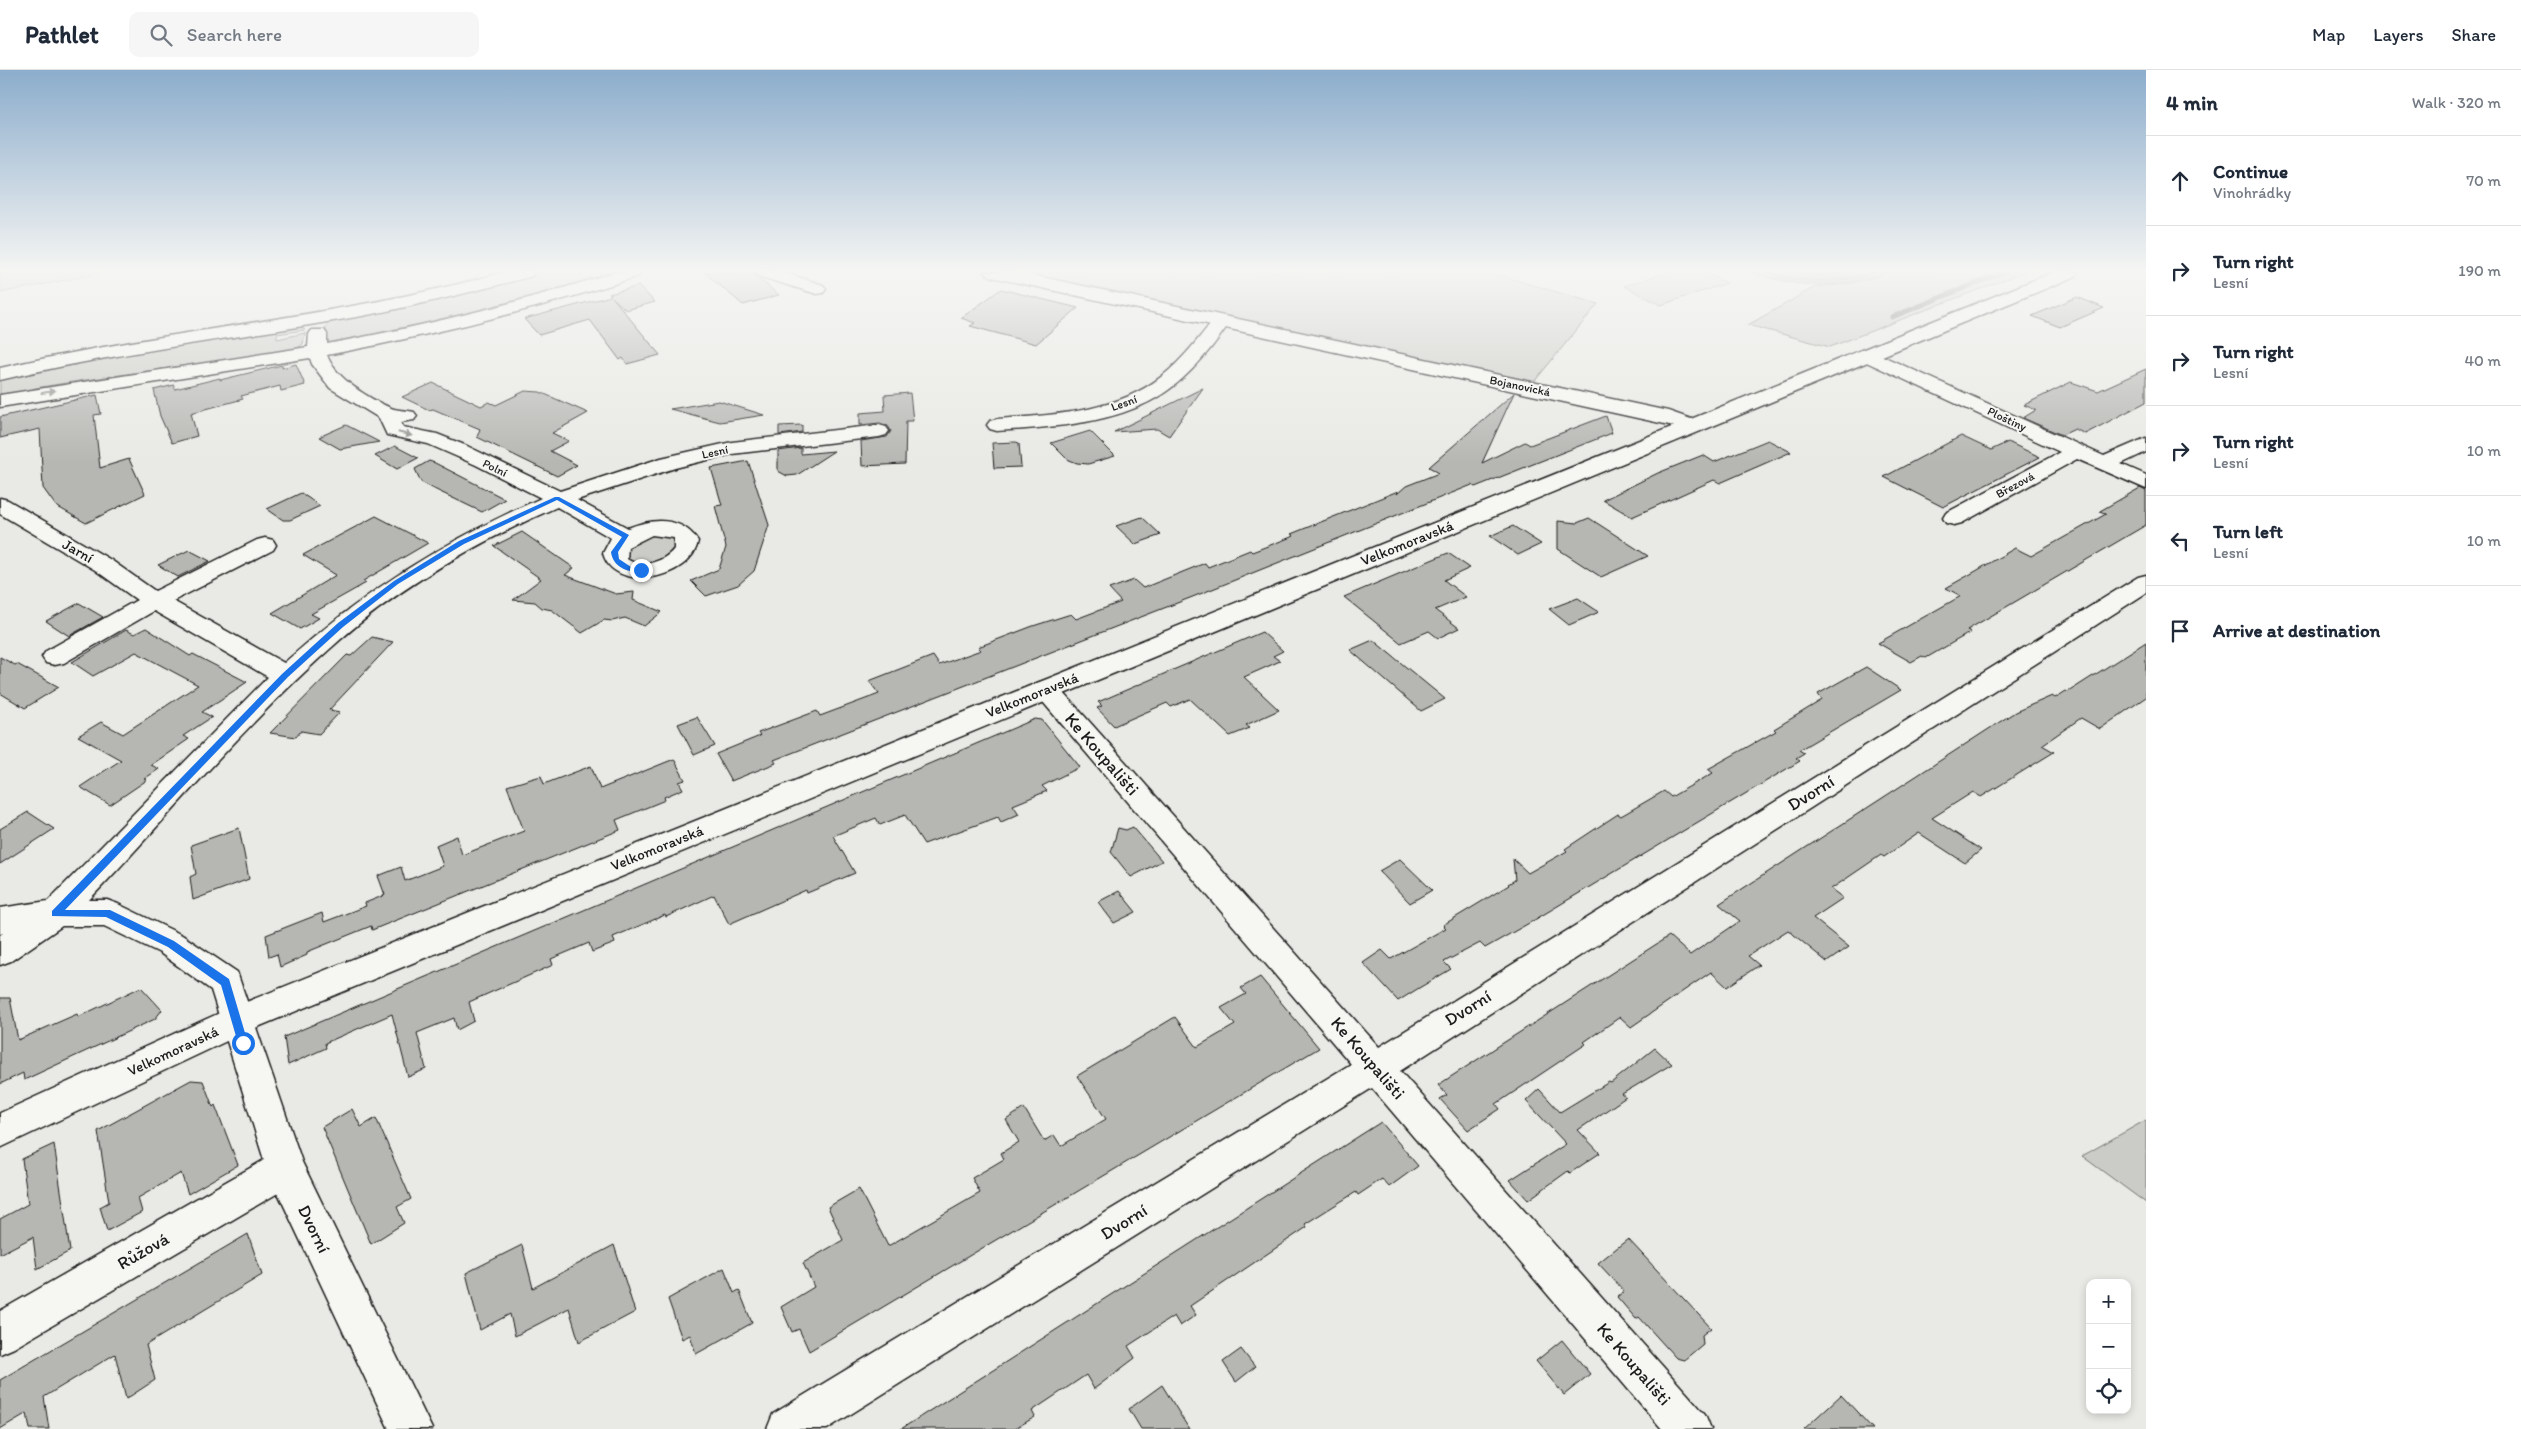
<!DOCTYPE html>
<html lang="en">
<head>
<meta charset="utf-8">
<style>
	body { margin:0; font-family:Itim,sans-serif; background:#f6f6f7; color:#1f2937 }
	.controls { position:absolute; right:15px; bottom:15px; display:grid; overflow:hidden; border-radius:10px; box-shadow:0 2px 8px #0003 }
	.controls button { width:45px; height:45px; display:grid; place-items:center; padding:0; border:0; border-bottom:1px solid #e0e1e3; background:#fff; color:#1f2937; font:25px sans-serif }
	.stop { position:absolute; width:15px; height:15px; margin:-11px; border:4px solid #1a73e8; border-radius:50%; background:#fff }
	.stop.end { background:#1a73e8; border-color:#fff; box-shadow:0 1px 5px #0008 }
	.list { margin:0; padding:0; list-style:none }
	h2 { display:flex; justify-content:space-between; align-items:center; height:65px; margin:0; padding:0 20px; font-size:21px }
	h2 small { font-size:16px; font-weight:400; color:#747a83 }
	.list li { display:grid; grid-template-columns:32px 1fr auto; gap:15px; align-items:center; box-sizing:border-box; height:90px; padding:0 20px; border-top:1px solid #e0e1e3 }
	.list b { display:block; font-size:19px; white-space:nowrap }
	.list p { margin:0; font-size:16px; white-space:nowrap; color:#747a83 }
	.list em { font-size:16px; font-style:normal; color:#747a83 }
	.icon { flex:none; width:28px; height:28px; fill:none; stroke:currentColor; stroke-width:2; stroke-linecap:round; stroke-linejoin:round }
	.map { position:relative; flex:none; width:2146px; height:1359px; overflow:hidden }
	header { display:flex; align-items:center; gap:30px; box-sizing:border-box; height:70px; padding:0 25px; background:#fff; border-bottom:1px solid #e0e1e3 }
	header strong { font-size:24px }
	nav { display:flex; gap:28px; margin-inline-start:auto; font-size:18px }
	.search { width:350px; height:45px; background:#f6f6f7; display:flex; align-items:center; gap:12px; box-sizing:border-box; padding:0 18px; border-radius:10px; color:#747a83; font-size:19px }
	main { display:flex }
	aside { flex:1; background:#fff }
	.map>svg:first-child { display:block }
	.green { fill:#cbcbc7; stroke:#747472 }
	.water { fill:#a3a3a1; stroke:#6d6d6c }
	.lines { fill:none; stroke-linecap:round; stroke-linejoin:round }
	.shore { stroke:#525251; stroke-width:1 }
	.stream { stroke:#6d6d6c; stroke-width:5 }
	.building { fill:#b6b6b3; stroke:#1c1c1c }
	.street-casing { stroke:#1c1c1c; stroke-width:3 }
	.secondary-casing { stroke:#1c1c1c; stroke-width:3 }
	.street { fill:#f6f6f2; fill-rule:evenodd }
	.secondary { fill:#f6f6f2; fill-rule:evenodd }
	.oneway { fill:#949492 }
	.route { fill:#1a73e8 }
	.labels { text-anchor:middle; stroke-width:4; stroke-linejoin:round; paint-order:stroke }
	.far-street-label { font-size:12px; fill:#1c1c1c; stroke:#f6f6f2 }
	.street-label { font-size:15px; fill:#1c1c1c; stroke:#f6f6f2 }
	.near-street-label { font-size:18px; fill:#1c1c1c; stroke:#f6f6f2 }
</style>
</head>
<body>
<header>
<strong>Pathlet</strong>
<div class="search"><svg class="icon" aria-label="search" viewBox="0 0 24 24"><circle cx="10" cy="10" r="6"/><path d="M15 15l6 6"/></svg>Search here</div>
<nav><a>Map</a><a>Layers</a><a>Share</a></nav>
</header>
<main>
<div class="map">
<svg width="2146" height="1359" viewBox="0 0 2146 1359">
	<rect width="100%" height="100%" fill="#e9e9e5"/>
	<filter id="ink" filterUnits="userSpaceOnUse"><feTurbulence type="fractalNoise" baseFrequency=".02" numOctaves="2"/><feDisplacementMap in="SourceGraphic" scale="10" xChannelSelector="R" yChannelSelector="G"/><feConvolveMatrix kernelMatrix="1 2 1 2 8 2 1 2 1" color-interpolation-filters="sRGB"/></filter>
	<g filter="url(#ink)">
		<g class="green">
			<polygon points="0,202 107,202 0,223"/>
			<path d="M537 202H619C528 233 432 253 338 273H331L326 269V256L335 249 379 243 444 229Z"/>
			<polygon points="1016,202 1488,202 1598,234 1533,313"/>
			<polygon points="1669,202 1701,202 1727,213 1661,235 1624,216"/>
			<polygon points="1890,202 2024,202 1830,277 1748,255 1815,217 1849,214"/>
			<path d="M300 256 305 260 277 264V269L305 263 303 274 296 279C209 294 122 303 35 318L29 321 0 324V306L122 283Z"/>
			<polygon points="670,462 682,476 656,495 629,494 621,479 631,469"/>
			<polygon points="2146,1050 2146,1133 2082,1086"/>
		</g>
		<path class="water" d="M1750 202H1890C1839 220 1801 219 1750 202Z"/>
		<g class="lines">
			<g class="shore">
				<path d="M1766 202C1803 213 1838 214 1875 202"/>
				<polyline points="1792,202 1816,206 1849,202"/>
			</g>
			<polyline class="stream" points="1892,247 2004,202"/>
		</g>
		<g class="building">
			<polygon points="704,202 751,202 779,225 743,235"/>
			<polygon points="638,216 655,232 626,240 612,227 660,285 627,294 623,288 620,290 590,250 539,265 524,249 611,226 609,224"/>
			<polygon points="1001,219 1078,238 1036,274 970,256 975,253 961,248"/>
			<polygon points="2077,227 2104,238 2060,257 2032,246"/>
			<polygon points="296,294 305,315 281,321 280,316 241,326 243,329 191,343 197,366 172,373 160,346 154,320 174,315 175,319 220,308 220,310 282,295 282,298"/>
			<polygon points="2146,299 2146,332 2085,364 2075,359 2062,365 2023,348 2036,340 2024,335 2071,312 2098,321"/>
			<polygon points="433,313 481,336 489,332 496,335 525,321 540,322 588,343 552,363 569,371 550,381 577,395 557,406 477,367 480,359 433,339 429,340 402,327"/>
			<polygon points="1203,318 1169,366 1157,359 1114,362"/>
			<polygon points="910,323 913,351 906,351 905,394 862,396 861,371 887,367 891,361 888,356 880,353 860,355 860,343 885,341 884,325"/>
			<polygon points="1514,323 1482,393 1525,372 1530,375 1606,346 1612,363 1475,417 1472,415 1195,526 843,663 774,690 776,693 731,711 716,684 760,666 758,663 817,641 820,646 879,624 869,611 933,586 939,595 981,580 978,577 1033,556 1071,544 1076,549 1121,532 1109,519 1134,510 1143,518 1205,493 1208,497 1250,480 1252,482 1294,466 1291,464 1398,421 1397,424 1406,416 1439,403 1429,397"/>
			<polygon points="97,325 101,344 94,345 100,398 129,389 145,424 86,453 56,436 43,418 40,359 0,368 0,347"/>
			<polygon points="719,331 764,345 720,352 670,339"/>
			<polygon points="346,355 379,372 340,379 319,367"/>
			<polygon points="802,355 802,362 779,365 779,356"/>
			<polygon points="1090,361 1115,386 1088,394 1077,393 1067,389 1051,373"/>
			<polygon points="1961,366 1991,380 2008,372 2040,387 1943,437 1884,407"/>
			<polygon points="1768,370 1791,382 1720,413 1714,410 1632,447 1603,430 1658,403 1703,385 1714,392"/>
			<polygon points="1016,372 1019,373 1021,397 994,398 992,373"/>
			<polygon points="395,376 418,388 397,399 375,386"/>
			<polygon points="801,378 801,384 834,381 797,405 787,406 778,401 778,381"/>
			<polygon points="429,391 435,393 505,429 482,442 436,420 421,412 415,399"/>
			<polygon points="748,391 769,455 754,501 738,515 706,526 691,511 719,499 726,477 715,436 722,435 711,398"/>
			<polygon points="2140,418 2146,421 2146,455 1967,560 1971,562 1926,588 1922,586 1911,592 1878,573 1961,526 1946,518 1976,501 2015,478 2031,486 2106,444 2100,441"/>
			<polygon points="301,423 320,436 290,450 283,450 267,439"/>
			<polygon points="376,446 428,473 363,511 366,513 311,544 319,548 300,559 272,543 336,505 303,485"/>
			<polygon points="1142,447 1161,465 1135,474 1116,456"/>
			<polygon points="1589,448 1648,486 1601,507 1558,479 1558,451 1577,453"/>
			<polygon points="1513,456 1541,474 1518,485 1490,466"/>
			<polygon points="522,462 574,498 565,505 616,524 634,522 633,530 662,542 644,556 625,548 612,551 604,550 582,563 552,540 542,538 535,532 513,530 541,509 494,476"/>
			<polygon points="189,480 210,491 178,507 158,495"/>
			<polygon points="1448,483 1470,498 1444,510 1466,527 1435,540 1459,558 1438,568 1429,561 1401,573 1344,527"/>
			<polygon points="1578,528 1599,542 1569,555 1549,539"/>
			<polygon points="79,533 103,547 69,566 46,551"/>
			<polygon points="146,558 190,586 193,584 247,612 202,642 212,647 183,666 189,669 151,695 159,699 144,709 147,710 110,735 80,717 121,690 78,666 101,652 123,664 198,615 136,582 93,606 72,592 126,560 134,564"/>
			<polygon points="1262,562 1283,581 1273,586 1280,591 1244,607 1279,640 1246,655 1250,658 1230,666 1190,629 1171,637 1167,633 1114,656 1097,638 1102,636 1098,632"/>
			<polygon points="372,567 393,572 329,640 340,642 319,664 301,661 296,667 270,663 347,585 351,586"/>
			<polygon points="1373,570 1445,629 1421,641 1350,580"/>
			<polygon points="2146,572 2146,627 2100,659 2081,648 2042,675 2054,682 1981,727 1973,722 1932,748 1981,780 1965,793 1919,763 1884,787 1881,785 1831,819 1843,828 1813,848 1849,877 1827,892 1788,860 1748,886 1759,895 1727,917 1711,902 1631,957 1620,947 1584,972 1586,974 1496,1034 1500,1039 1468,1060 1440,1029 1447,1025 1438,1015 1669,866 1690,885 1740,851 1719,834 2015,642 2052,626 2055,628 2066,621 2068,622"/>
			<polygon points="0,587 15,595 17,594 59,617 25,638 0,623"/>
			<polygon points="1866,597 1901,620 1799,680 1804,683 1796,688 1800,691 1531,852 1485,878 1480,873 1444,892 1451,899 1419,918 1398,931 1363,893 1382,880 1391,889 1446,858 1443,855 1509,815 1508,814 1515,810 1513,789 1528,803 1567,781 1565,779 1618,744 1621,746 1664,721 1671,727 1713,703 1708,699 1776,661 1774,659 1822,630 1818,624"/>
			<polygon points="697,647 715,676 694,685 678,654"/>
			<polygon points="1035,649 1042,650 1080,697 1042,716 1047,721 1013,735 1019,744 1001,752 998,747 924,774 905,745 880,755 876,748 833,766 855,803 807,823 806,820 729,854 714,825 666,847 665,845 613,867 615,873 592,882 589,873 551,889 553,895 469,932 474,951 457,960 454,948 417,963 426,999 408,1007 392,944 325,973 326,978 288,995 284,967"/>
			<polygon points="674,689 685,710 679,712 683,719 664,727 665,730 616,750 620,760 372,860 371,856 307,882 307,885 280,897 277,884 269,887 266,865 322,843 324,852 366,836 365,833 385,825 378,806 401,797 405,811 443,796 436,775 457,766 462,785 524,761 507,716 541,706 544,714 591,696 600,719"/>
			<polygon points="28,742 54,759 0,794 0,759"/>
			<polygon points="1133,757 1162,791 1131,807 1111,782 1118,758 1126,760"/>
			<polygon points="239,758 249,809 193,830 190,807 196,804 191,775"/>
			<polygon points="1400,789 1432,820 1410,833 1379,801"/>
			<polygon points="1119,821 1136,842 1114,853 1098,832"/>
			<polygon points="1260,907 1319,978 809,1281 799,1259 792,1262 781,1237 814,1217 803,1193 843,1170 828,1137 859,1119 888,1176 980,1123 972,1108 1004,1089 1001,1083 1019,1072 1006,1050 1024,1038 1044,1071 1054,1065 1061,1076 1106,1049 1077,1006 1175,947 1197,977 1235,955 1221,938 1246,924 1241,918"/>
			<polygon points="141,917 162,940 155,949 24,1010 23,1003 0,1014 0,928 10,928 18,970 77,944 78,947"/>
			<polygon points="1655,978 1672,994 1622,1024 1626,1027 1578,1060 1600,1083 1570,1103 1568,1101 1528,1130 1510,1110 1566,1074 1526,1031 1539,1019 1560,1042 1609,1012 1611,1013"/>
			<polygon points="191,1010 203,1011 213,1037 215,1035 238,1095 188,1124 181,1103 138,1128 142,1142 107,1161 100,1137 109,1132 98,1061"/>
			<polygon points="352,1039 361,1057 376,1048 411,1129 397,1137 404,1153 371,1174 322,1057"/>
			<polygon points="1381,1052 1418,1096 1389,1117 1382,1109 1358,1125 1356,1122 1305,1154 1307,1157 1190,1236 1196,1245 1180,1256 1174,1246 1128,1276 1135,1288 1094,1319 1086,1305 1032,1341 1035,1347 1014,1359 901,1359"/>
			<polygon points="54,1074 70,1181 37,1199 33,1167 0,1184 0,1149 28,1134 22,1089"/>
			<polygon points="248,1164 262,1205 146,1275 155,1310 126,1329 115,1284 44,1327 49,1359 30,1359 27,1343 0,1359 0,1310"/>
			<polygon points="1628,1169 1711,1258 1702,1265 1703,1274 1684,1290 1676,1288 1639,1247 1636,1249 1617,1227 1624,1221 1598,1193"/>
			<polygon points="522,1175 533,1218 614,1175 635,1242 579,1272 569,1238 515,1266 510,1244 480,1260 466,1203"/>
			<polygon points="724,1198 734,1223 739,1220 752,1253 696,1284 690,1265 682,1269 668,1229"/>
			<polygon points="1562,1270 1590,1304 1564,1325 1536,1291"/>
			<polygon points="1241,1279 1255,1297 1236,1312 1223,1292"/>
			<polygon points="1162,1315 1189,1359 1141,1359 1129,1339"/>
			<polygon points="1841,1325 1873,1359 1804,1359"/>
		</g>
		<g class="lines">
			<defs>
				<g id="street">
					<path d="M505 202H534L532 206C476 221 420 235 362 246 241 268 120 281 0 310V298C167 259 339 248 505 202Z"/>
					<path d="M615 202H641L639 206C537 239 433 265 327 285 335 308 369 329 391 338 398 341 407 340 414 342L417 346 414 350 401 352 403 357 437 364 467 376 560 421 661 388 732 372 879 355 886 357 889 361 886 365 879 367 732 384 675 398 577 430 628 458C653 448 682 446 698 471 692 510 613 524 603 483L611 468 557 437C480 471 405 513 341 569 250 648 172 743 89 830H107L118 834 182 865 237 902 302 1092 432 1359H389L278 1123 14 1278 0 1284V1241L264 1090 211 920 160 883 104 856H62L11 891 0 895V865L3 863 0 864V838L48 831 268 607 154 541 64 593 55 595 46 593 42 587 46 581 137 530 95 500 0 444V428L8 430 111 490 155 521 257 470 265 468 273 470 276 475 273 480 173 531 284 593C366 520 441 473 541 428L476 395 428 374 387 365 379 348 330 318 312 294 310 288 0 337V325L308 277 309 264 312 260H324L327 264V274C424 256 520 233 615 202ZM652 465 674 468V479C664 492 641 499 627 489L628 477Z"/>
					<polygon points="756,202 783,202 823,215 826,219 823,223 817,224 758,206"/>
					<path d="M1221 247 1227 248 1230 252C1211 280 1186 311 1156 328 1109 355 1050 357 997 361L990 359 987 355 990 351 997 349C1053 345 1115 343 1161 307 1182 291 1198 269 1215 248Z"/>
					<polygon points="1867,279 2104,386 2146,368 2146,382 2121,394 2146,405 2146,419 2077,389 1962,453 1954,455 1946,453 1943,448 1946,443 2060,382 1860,289 1858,285 1860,281"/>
					<polygon points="2146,505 2146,523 1400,1001 1705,1344 1711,1359 1662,1359 1372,1018 827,1359 767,1359 773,1344 1351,994 1037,625 1033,619 1037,613 1046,610 1055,613 1379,977 2138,507"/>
				</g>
				<polygon id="secondary" points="984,202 1018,202 1668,341 1691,349 2054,202 2078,202 2076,206 248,961 0,1078 0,1043 224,941 1674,356 992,207"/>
			</defs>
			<use href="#street" class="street-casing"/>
			<use href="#secondary" class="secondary-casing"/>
			<use href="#street" class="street"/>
			<use href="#secondary" class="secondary"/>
		</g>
		<defs><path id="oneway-solid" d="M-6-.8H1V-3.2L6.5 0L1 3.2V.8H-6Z" transform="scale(1.25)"/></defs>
		<g class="oneway">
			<use href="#oneway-solid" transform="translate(48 322) rotate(-9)"/>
			<use href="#oneway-solid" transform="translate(405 364) rotate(14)"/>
		</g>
	</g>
	<linearGradient id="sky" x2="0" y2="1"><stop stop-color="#8cadcc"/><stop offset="0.51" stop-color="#f5f5f3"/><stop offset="1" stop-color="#f5f5f3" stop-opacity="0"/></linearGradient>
	<rect width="2146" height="393" fill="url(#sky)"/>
	<path class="route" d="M555 427H559L629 465 618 482 619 489 631 497 644 499V502C629 503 613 498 611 482L622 467 557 430 464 474 398 514 343 557 288 607 65 840H110L174 871 229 909 248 973 247 976 243 977 238 973 221 915 168 877 106 847 52 846V841L282 604 338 553 394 511 459 471Z"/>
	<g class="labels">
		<g class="far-street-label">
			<text transform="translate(1520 316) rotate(12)" y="4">Bojanovická</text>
			<text transform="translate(1124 333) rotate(-20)" y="4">Lesní</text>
			<text transform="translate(2007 349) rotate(25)" y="4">Ploštiny</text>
			<text transform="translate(715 382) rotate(-12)" y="4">Lesní</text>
			<text transform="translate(495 398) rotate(26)" y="4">Polní</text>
			<text transform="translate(2015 415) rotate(-29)" y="4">Březová</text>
		</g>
		<g class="street-label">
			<text transform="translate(1407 473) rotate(-22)" y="5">Velkomoravská</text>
			<text transform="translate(78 481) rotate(30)" y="5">Jarní</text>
			<text transform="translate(1032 625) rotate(-22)" y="5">Velkomoravská</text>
			<text transform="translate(657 778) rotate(-22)" y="5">Velkomoravská</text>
			<text transform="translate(173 981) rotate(-25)" y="5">Velkomoravská</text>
		</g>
		<g class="near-street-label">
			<text transform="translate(1102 684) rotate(49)" y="6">Ke Koupališti</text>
			<text transform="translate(1811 723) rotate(-32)" y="6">Dvorní</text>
			<text transform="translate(1468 938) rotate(-32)" y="6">Dvorní</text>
			<text transform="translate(1368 988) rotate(49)" y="6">Ke Koupališti</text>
			<text transform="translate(1124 1152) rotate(-32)" y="6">Dvorní</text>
			<text transform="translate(314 1159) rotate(64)" y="6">Dvorní</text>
			<text transform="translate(143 1181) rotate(-30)" y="6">Růžová</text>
			<text transform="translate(1634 1294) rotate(49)" y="6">Ke Koupališti</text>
		</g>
	</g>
</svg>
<div class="controls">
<button>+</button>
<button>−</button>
<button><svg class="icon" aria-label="locate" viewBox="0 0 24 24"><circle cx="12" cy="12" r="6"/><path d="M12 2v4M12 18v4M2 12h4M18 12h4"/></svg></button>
</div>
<div class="stop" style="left:243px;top:973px"></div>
<div class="stop end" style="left:641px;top:500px"></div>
</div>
<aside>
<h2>4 min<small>Walk · 320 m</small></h2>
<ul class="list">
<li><svg class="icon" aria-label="ahead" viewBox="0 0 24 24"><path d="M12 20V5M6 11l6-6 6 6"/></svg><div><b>Continue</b><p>Vinohrádky</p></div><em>70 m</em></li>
<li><svg class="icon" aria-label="right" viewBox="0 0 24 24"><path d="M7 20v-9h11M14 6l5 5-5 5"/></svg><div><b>Turn right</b><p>Lesní</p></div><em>190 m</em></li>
<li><svg class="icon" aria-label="right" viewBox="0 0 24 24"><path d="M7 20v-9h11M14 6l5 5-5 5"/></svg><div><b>Turn right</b><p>Lesní</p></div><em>40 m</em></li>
<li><svg class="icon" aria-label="right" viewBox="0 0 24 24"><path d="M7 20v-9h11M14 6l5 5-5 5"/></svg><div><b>Turn right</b><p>Lesní</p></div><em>10 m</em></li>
<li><svg class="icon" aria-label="left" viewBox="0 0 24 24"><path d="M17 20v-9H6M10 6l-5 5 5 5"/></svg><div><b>Turn left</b><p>Lesní</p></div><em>10 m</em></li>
<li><svg class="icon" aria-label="arrive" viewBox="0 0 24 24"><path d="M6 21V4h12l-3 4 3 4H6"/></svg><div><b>Arrive at destination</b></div></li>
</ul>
</aside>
</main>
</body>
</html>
